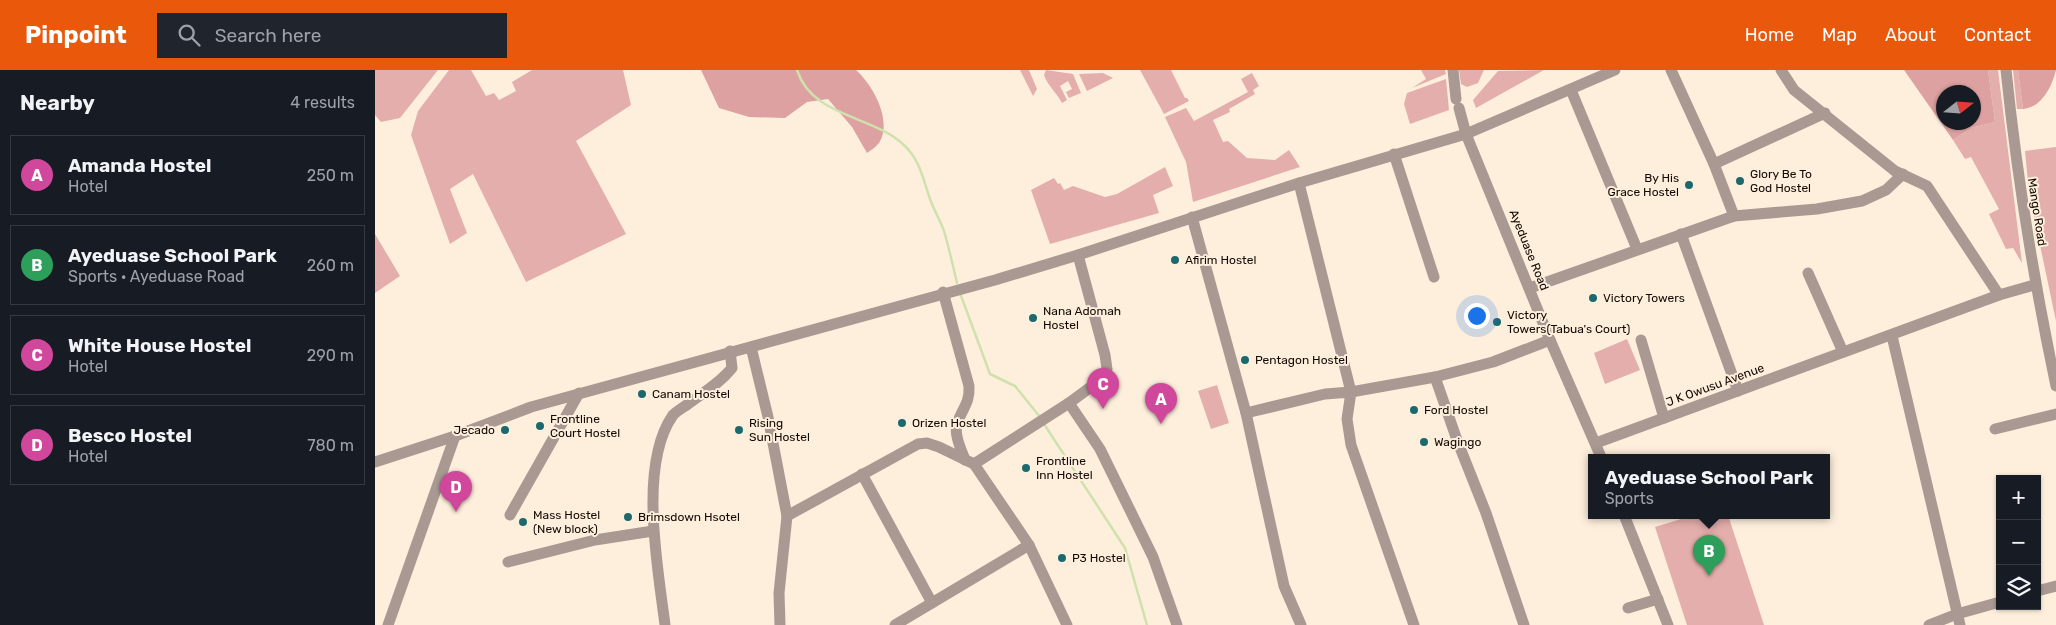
<!DOCTYPE html>
<html lang="en">
<head>
<meta charset="utf-8">
<style>
	body { margin:0; font-family:Rubik,sans-serif; background:#20242c; color:#f1f3f6 }
	.controls { position:absolute; right:15px; bottom:15px; display:grid; overflow:hidden; border-radius:0px; box-shadow:0 1px 4px #0004 }
	.controls button { width:45px; height:45px; display:grid; place-items:center; padding:0; border:0; border-bottom:1px solid #363941; background:#171b24; color:#f1f3f6; font:25px sans-serif }
	.compass { position:absolute; left:1561px; top:15px; width:45px; height:45px; border-radius:50%; background:#171b24; box-shadow:0 1px 4px #0004; rotate:73deg }
	.you { position:absolute; left:1101px; top:245px; width:18px; height:18px; margin:-12px; border:4px solid #fff; border-radius:50%; background:#1a73e8; box-shadow:0 0 0 8px #1a73e833 }
	.badge { display:grid; place-items:center; width:32px; height:32px; border-radius:50%; background:#ea580c; color:#fff; font-size:16px; font-weight:700 }
	.pin { position:absolute; translate:-50% -41px; filter:drop-shadow(0 1px 2px #0008) }
	.pin::after { content:''; position:absolute; top:26px; width:18px; height:15px; background:inherit; clip-path:polygon(0 0,100% 0,50% 100%) }
	.popup { position:absolute; left:1213px; top:384px; width:242px; height:65px; box-sizing:border-box; display:grid; place-content:center; border-radius:0px; background:#171b24; filter:drop-shadow(0 1px 4px #0005); font-size:16px; white-space:nowrap; color:#9ea1a6 }
	.popup b { font-size:19px; color:#f1f3f6 }
	.popup::after { content:''; position:absolute; left:50%; top:100%; margin-left:-10px; border:10px solid transparent; border-top-color:#171b24 }
	.list { margin:0; padding:0; list-style:none }
	h2 { display:flex; justify-content:space-between; align-items:center; height:65px; margin:0; padding:0 20px; font-size:21px }
	h2 small { font-size:16px; font-weight:400; color:#9ea1a6 }
	.list li { display:grid; grid-template-columns:32px 1fr auto; gap:15px; align-items:center; box-sizing:border-box; height:80px; margin:0 10px 10px; padding:0 10px; border:1px solid #363941; border-radius:0px }
	.list b { display:block; font-size:19px; white-space:nowrap }
	.list p { margin:0; font-size:16px; white-space:nowrap; color:#9ea1a6 }
	.list em { font-size:16px; font-style:normal; color:#9ea1a6 }
	.icon { flex:none; width:28px; height:28px; fill:none; stroke:currentColor; stroke-width:2; stroke-linecap:round; stroke-linejoin:round }
	.map { position:relative; flex:none; width:1681px; height:555px; overflow:hidden }
	header { display:flex; align-items:center; gap:30px; box-sizing:border-box; height:70px; padding:0 25px; background:#ea580c; color:#fff }
	header strong { font-size:24px }
	nav { display:flex; gap:28px; margin-inline-start:auto; font-size:18px }
	.search { width:350px; height:45px; background:#20242c; display:flex; align-items:center; gap:12px; box-sizing:border-box; padding:0 18px; border-radius:0px; color:#9ea1a6; font-size:19px }
	main { display:flex }
	aside { flex:1; background:#171b24 }
	.map>svg:first-child { display:block }
	.green { fill:#e4aeac }
	.forest { fill:#dca1a0; fill-rule:evenodd }
	.lines { fill:none; stroke-linecap:round; stroke-linejoin:round }
	.stream { stroke:#cfe1ad; stroke-width:2.5 }
	.minor { stroke:#a99992; stroke-width:11 }
	.poi-dot { fill:#1c696d; stroke:#feefdd; stroke-width:2 }
	.labels { text-anchor:middle; stroke-width:4; stroke-linejoin:round; paint-order:stroke }
	.poi-label { font-size:12px; fill:#120902; stroke:#feefdd; text-anchor:start }
	.street-label { font-size:12px; fill:#120902; stroke:#feefdd }
</style>
</head>
<body>
<header>
<strong>Pinpoint</strong>
<div class="search"><svg class="icon" aria-label="search" viewBox="0 0 24 24"><circle cx="10" cy="10" r="6"/><path d="M15 15l6 6"/></svg>Search here</div>
<nav><a>Home</a><a>Map</a><a>About</a><a>Contact</a></nav>
</header>
<main>
<aside>
<h2>Nearby<small>4 results</small></h2>
<ul class="list">
<li><span class="badge" style="background:#d1479c">A</span><div><b>Amanda Hostel</b><p>Hotel</p></div><em>250 m</em></li>
<li><span class="badge" style="background:#2e9e5b">B</span><div><b>Ayeduase School Park</b><p>Sports · Ayeduase Road</p></div><em>260 m</em></li>
<li><span class="badge" style="background:#d1479c">C</span><div><b>White House Hostel</b><p>Hotel</p></div><em>290 m</em></li>
<li><span class="badge" style="background:#d1479c">D</span><div><b>Besco Hostel</b><p>Hotel</p></div><em>780 m</em></li>
</ul>
</aside>
<div class="map">
<svg width="1681" height="555" viewBox="0 0 1681 555">
	<rect width="100%" height="100%" fill="#feefdd"/>
	<g class="green">
		<polygon points="0,0 63,0 25,48 6,52 0,45"/>
		<polygon points="74,0 96,0 111,26 119,23 124,30 141,21 137,12 157,0 248,0 256,35 201,71 251,164 151,212 98,104 75,119 92,163 75,174 36,65 43,41"/>
		<polygon points="645,0 654,0 662,19 658,26"/>
		<path d="M671 0 698 4 706 23 694 28 691 22 697 19 693 11 685 16 692 30 687 33C681 22 673 16 669 5Z"/>
		<polygon points="765,0 796,0 810,28 812,28 814,31 789,44"/>
		<polygon points="1046,0 1070,0 1071,4 1037,18 1051,9"/>
		<polygon points="1084,0 1109,0 1103,13 1092,17 1086,14"/>
		<polygon points="1169,0 1101,38 1098,30 1123,1"/>
		<polygon points="1613,0 1623,0 1647,193 1638,178 1631,179 1614,144 1624,139 1596,87 1590,89 1578,70 1596,58 1620,52"/>
		<polygon points="1638,0 1643,0 1648,39 1642,39"/>
		<polygon points="728,3 738,8 712,21 704,4"/>
		<polygon points="877,3 884,16 878,20 880,24 854,39 855,42 838,50 848,72 853,71 872,88 900,90 914,80 925,97 818,132 811,92 790,47 811,38 819,51 873,22 866,9"/>
		<polygon points="1071,9 1074,40 1035,54 1029,34 1032,23"/>
		<polygon points="1681,77 1681,251 1654,123 1650,81"/>
		<polygon points="790,97 798,116 778,125 784,143 675,174 656,120 679,108 683,114 685,113 689,120 698,116 730,127 742,124"/>
		<polygon points="0,164 25,206 0,223"/>
		<polygon points="1252,269 1265,300 1230,314 1219,283"/>
		<polygon points="842,315 854,353 836,359 823,321"/>
		<polygon points="1319,445 1353,445 1389,555 1312,555 1280,457"/>
	</g>
	<g class="forest">
		<path d="M326 0H481C498 15 518 51 504 73 501 77 496 80 492 83L477 57 453 29 432 32 410 48 374 47 344 38Z"/>
		<path d="M1529 0H1613L1620 52 1596 58 1578 70ZM1598 22V52H1568V22Z"/>
		<path d="M1643 0H1681C1677 17 1666 38 1648 39Z"/>
	</g>
	<g class="lines">
		<g class="stream">
			<path d="M422 0C437 47 497 45 529 75 545 90 548 109 555 129 559 140 565 150 569 161 574 178 578 196 582 213"/>
			<polyline points="585,223 615,304 640,316 665,347"/>
			<polyline points="669,354 750,478 772,555"/>
		</g>
		<g class="minor">
			<polyline points="1078,0 1081,29"/>
			<polyline points="1296,0 1339,94 1359,146"/>
			<polyline points="1406,0 1419,20 1520,101 1552,116 1624,225"/>
			<path d="M1631 0C1642 107 1659 212 1681 316"/>
			<polyline points="1196,20 1262,179"/>
			<polyline points="1084,38 1091,64 1175,270 1226,387"/>
			<polyline points="1019,84 1059,207"/>
			<polyline points="1339,94 1450,43"/>
			<polyline points="924,113 976,322 1060,307 1118,292 1175,270"/>
			<polyline points="817,147 871,343 909,516 926,555"/>
			<polyline points="1306,164 1363,321"/>
			<polyline points="1433,203 1468,282"/>
			<polyline points="1155,218 1359,146 1442,139 1487,131 1511,120 1528,104"/>
			<path d="M568 222 594 316C595 334 587 338 582 354 579 365 586 379 590 390"/>
			<polyline points="1517,266 1585,555"/>
			<polyline points="1266,270 1289,348"/>
			<polyline points="376,277 393,347 412,446 404,523 405,555"/>
			<polyline points="1060,307 1082,370 1111,443 1149,555"/>
			<polyline points="694,333 725,379 778,487 802,555"/>
			<polyline points="871,343 950,324 976,322 972,349 976,375 1039,555"/>
			<polyline points="1620,359 1681,344"/>
			<polyline points="1221,373 1624,225 1659,215"/>
			<polyline points="0,392 80,366 156,337 620,210 703,185 924,113 1091,64 1240,0"/>
			<polyline points="599,394 694,333 728,308 732,299 730,285 703,185"/>
			<polyline points="487,404 557,533"/>
			<polyline points="135,445 204,323"/>
			<polyline points="1249,445 1293,555"/>
			<polyline points="412,446 543,374 552,373 564,377 599,394 654,475 692,555"/>
			<polyline points="133,492 220,470 278,461"/>
			<polyline points="1662,521 1681,516"/>
			<polyline points="1253,538 1283,529"/>
			<polyline points="13,555 80,366"/>
			<path d="M290 555C283 498 263 395 298 345 302 341 309 337 313 334 328 323 345 313 357 298L355 281"/>
			<polyline points="520,555 654,475"/>
			<polyline points="1554,555 1582,544 1625,532"/>
		</g>
	</g>
	<g class="poi-dot">
		<circle cx="1365" cy="111" r="5"/>
		<circle cx="1314" cy="115" r="5"/>
		<circle cx="800" cy="190" r="5"/>
		<circle cx="1218" cy="228" r="5"/>
		<circle cx="658" cy="248" r="5"/>
		<circle cx="1122" cy="252" r="5"/>
		<circle cx="870" cy="290" r="5"/>
		<circle cx="267" cy="324" r="5"/>
		<circle cx="1039" cy="340" r="5"/>
		<circle cx="527" cy="353" r="5"/>
		<circle cx="165" cy="356" r="5"/>
		<circle cx="130" cy="360" r="5"/>
		<circle cx="364" cy="360" r="5"/>
		<circle cx="1049" cy="372" r="5"/>
		<circle cx="651" cy="398" r="5"/>
		<circle cx="253" cy="447" r="5"/>
		<circle cx="148" cy="452" r="5"/>
		<circle cx="687" cy="488" r="5"/>
	</g>
	<g class="labels">
		<g class="poi-label">
			<text x="1375" y="108">Glory Be To<tspan x="1375" dy="14">God Hostel</tspan></text>
			<text x="1304" y="112" text-anchor="end">By His<tspan x="1304" dy="14">Grace Hostel</tspan></text>
			<text x="810" y="194">Afirim Hostel</text>
			<text x="1228" y="232">Victory Towers</text>
			<text x="668" y="245">Nana Adomah<tspan x="668" dy="14">Hostel</tspan></text>
			<text x="1132" y="249">Victory<tspan x="1132" dy="14">Towers(Tabua's Court)</tspan></text>
			<text x="880" y="294">Pentagon Hostel</text>
			<text x="277" y="328">Canam Hostel</text>
			<text x="1049" y="344">Ford Hostel</text>
			<text x="175" y="353">Frontline<tspan x="175" dy="14">Court Hostel</tspan></text>
			<text x="374" y="357">Rising<tspan x="374" dy="14">Sun Hostel</tspan></text>
			<text x="537" y="357">Orizen Hostel</text>
			<text x="120" y="364" text-anchor="end">Jecado</text>
			<text x="1059" y="376">Wagingo</text>
			<text x="661" y="395">Frontline<tspan x="661" dy="14">Inn Hostel</tspan></text>
			<text x="158" y="449">Mass Hostel<tspan x="158" dy="14">(New block)</tspan></text>
			<text x="263" y="451">Brimsdown Hsotel</text>
			<text x="697" y="492">P3 Hostel</text>
		</g>
		<g class="street-label">
			<text transform="translate(1662 142) rotate(81)" y="4">Mango Road</text>
			<text transform="translate(1154 180) rotate(68)" y="4">Ayeduase Road</text>
			<text transform="translate(1340 315) rotate(-20)" y="4">J K Owusu Avenue</text>
		</g>
	</g>
</svg>
<div class="controls">
<button>+</button>
<button>−</button>
<button><svg class="icon" aria-label="layers" viewBox="0 0 24 24"><path d="M12 4l9 5-9 5-9-5zM3 14l9 5 9-5"/></svg></button>
</div>
<svg class="compass" viewBox="-18 -18 36 36"><path d="M0-13l5 13h-10z" fill="#e53935"/><path d="M0 13l5-13h-10z" fill="#9ea1a6"/></svg>
<div class="you"></div>
<div class="pin badge" style="left:786px;top:354px;background:#d1479c">A</div>
<div class="pin badge" style="left:1334px;top:506px;background:#2e9e5b">B</div>
<div class="popup"><b>Ayeduase School Park</b>Sports</div>
<div class="pin badge" style="left:728px;top:339px;background:#d1479c">C</div>
<div class="pin badge" style="left:81px;top:442px;background:#d1479c">D</div>
</div>
</main>
</body>
</html>
